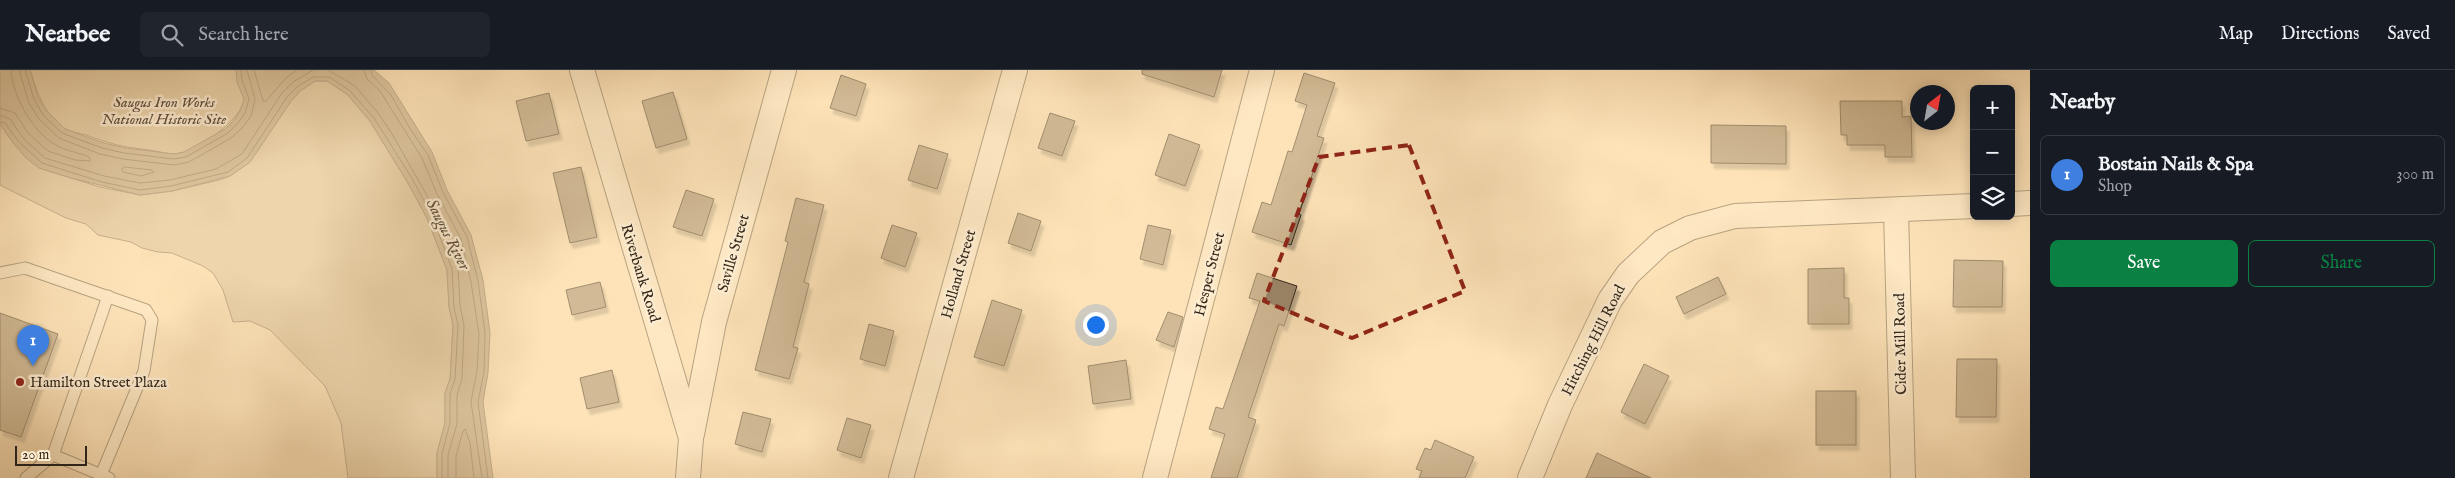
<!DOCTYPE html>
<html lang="en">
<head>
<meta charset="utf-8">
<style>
	body { margin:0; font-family:"IM FELL English",serif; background:#20242c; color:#f1f3f6 }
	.controls { position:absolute; right:15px; top:15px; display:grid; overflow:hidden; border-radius:8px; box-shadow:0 2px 12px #0003 }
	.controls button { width:45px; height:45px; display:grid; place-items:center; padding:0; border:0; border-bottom:1px solid #363941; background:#171b24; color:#f1f3f6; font:25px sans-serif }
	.compass { position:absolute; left:1910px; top:15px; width:45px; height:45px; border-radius:50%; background:#171b24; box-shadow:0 2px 12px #0003; rotate:31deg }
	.scale { position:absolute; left:15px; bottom:12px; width:72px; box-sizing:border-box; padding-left:5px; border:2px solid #312619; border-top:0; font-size:14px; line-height:18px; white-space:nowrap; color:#312619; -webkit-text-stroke:4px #feedd1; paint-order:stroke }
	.you { position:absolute; left:1095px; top:254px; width:18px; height:18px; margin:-12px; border:4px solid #fff; border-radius:50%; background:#1a73e8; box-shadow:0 0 0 8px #1a73e833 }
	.badge { display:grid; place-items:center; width:32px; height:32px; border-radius:50%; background:#0b8043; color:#fff; font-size:16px; font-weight:700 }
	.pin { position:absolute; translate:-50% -41px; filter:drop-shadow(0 1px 2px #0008) }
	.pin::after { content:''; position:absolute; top:26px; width:18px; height:15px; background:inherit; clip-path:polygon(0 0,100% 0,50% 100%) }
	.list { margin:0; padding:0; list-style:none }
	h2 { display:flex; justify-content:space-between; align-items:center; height:65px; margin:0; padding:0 20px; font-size:21px }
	h2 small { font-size:16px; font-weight:400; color:#9ea1a6 }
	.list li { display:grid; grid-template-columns:32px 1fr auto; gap:15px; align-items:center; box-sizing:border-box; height:80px; margin:0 10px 10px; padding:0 10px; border:1px solid #363941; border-radius:8px }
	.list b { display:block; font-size:19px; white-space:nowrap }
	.list p { margin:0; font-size:16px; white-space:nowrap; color:#9ea1a6 }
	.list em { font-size:16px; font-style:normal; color:#9ea1a6 }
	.actions { display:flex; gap:10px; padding:15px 20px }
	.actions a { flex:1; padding:11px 0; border:1px solid #0b8043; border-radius:8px; text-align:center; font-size:18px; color:#0b8043 }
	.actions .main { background:#0b8043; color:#fff }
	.icon { flex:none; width:28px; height:28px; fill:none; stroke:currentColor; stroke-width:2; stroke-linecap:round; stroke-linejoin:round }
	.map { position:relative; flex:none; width:2030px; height:408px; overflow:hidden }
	header { display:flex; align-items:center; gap:30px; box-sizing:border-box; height:70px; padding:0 25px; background:#171b24; border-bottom:1px solid #363941 }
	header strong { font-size:24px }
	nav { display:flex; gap:28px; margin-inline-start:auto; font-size:18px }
	.search { width:350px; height:45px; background:#20242c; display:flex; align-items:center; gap:12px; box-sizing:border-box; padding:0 18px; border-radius:8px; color:#9ea1a6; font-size:19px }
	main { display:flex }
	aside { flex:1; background:#171b24 }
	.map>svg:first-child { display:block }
	.green { fill:#dbc39d; stroke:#86745b }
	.water { fill:#b8a382; stroke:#827158 }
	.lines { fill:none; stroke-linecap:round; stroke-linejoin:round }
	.shore { stroke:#74644e; stroke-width:1 }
	.building { fill:#9c886c; stroke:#312619; filter:url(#shadow) }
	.lane-casing { stroke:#645541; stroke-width:13 }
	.street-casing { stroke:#645541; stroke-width:26 }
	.lane { stroke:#feedd1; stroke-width:11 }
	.street { stroke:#feedd1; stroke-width:24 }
	.marked { fill:none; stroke:#8f2418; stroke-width:4; stroke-dasharray:10 6; stroke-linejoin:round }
	.poi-dot { fill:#8f2418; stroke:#feedd1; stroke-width:2 }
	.labels { text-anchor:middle; stroke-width:5; stroke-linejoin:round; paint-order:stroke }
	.park-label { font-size:15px; font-style:italic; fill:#5c4d3a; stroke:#feedd1 }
	.street-label { font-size:15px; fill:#312619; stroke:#feedd1 }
	.poi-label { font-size:15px; fill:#312619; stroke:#feedd1; text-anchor:start }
	.water-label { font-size:16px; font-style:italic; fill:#60523e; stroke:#feedd1 }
</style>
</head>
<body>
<header>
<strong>Nearbee</strong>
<div class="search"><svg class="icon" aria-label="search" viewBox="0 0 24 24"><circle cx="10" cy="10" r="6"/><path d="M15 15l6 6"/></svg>Search here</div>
<nav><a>Map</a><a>Directions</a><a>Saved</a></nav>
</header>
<main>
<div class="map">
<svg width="2030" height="408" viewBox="0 0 2030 408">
	<defs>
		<filter id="shadow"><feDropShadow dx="3" dy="5.5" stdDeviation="1" flood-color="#0004"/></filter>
	</defs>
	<rect width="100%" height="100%" fill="#fee3b8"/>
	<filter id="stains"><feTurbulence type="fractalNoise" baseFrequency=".004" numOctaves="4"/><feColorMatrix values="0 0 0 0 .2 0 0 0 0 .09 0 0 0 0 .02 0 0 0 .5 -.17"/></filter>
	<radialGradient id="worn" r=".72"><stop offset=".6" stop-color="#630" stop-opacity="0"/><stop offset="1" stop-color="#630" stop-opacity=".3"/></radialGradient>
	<g class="green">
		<path d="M30 0H236C237 10 244 23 244 29 243 50 194 83 175 84 167 84 157 81 149 80 122 77 111 74 86 65 79 63 70 62 64 58 44 46 37 21 30 0Z"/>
		<polygon points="315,11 327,11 347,24 370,51 408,113 427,148 447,200 449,237 453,255 450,309 445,323 445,353 437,383 437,408 348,408 341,353 325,316 270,260 250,251 233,252 223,220 213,203 203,196 172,183 158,182 142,178 131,172 98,165 86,154 66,148 0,115 0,54 14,74 39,98 100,117 140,125 172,121 219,110 230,106 250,92 291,31 300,21"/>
	</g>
	<polygon class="water" points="0,0 30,0 38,27 47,41 65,59 104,73 126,78 174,84 184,82 225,59 234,50 240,41 244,29 237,12 236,0 374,0 389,13 432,82 447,120 471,165 483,210 490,263 488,303 483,332 493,408 437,408 437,383 445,353 445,323 450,309 453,255 449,237 447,200 427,148 408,113 370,51 347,24 327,11 315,11 300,21 291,31 250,92 230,106 172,121 140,125 71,108 39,98 26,88 14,74 0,54"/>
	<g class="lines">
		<g class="shore">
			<polyline points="19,0 29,33 39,49 59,68 100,84 123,89 174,95 189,92 231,68 243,57 251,46 255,29 247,0"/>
			<polyline points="25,0 34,29 43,45 62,63 102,78 124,83 174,89 186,87 228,63 238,53 245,43 249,29 242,10 241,0"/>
			<polyline points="254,0 263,31 265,32 286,8 297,0"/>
			<polyline points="328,0 355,16 379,44 392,64 437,143 458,197 460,236 464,255 462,309 457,325 457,354 448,385 448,408"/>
			<polyline points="364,0 367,9 380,21 422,88 437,124 461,169 471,212 479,264 477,301 471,332 482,408"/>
			<polyline points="371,0 372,5 391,25 409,57 428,85 443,122 467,167 478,211 485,263 484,302 478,332 488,408"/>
			<path d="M0 38 15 43 28 63 48 81 75 90 90 91 89 87C78 82 65 81 56 75 33 63 12 25 11 0"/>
			<polyline points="0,45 10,49 23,68 45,88 104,106 140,113 170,110 216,99 242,84 282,23 293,12 313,0"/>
			<polyline points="0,52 5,53 18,71 42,93 102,112 140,120 171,116 228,102 247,88 287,27 297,17 313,7 329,7 349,20 374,48 413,110 432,146 452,199 454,237 458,255 455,309 450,324 450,353 442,384 442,408"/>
			<polygon points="125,97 152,100 154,102 141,106 123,102 122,99"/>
			<polyline points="456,408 456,386 463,361 465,359 470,373 474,408"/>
		</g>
	</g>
	<g class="building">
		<polygon points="1142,0 1222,0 1214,27 1142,4"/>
		<polygon points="1304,3 1335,13 1317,66 1324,68 1299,144 1301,145 1291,175 1252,162 1262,132 1271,135 1288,81 1292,82 1307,35 1295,31"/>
		<polygon points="841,5 866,14 856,46 830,38"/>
		<polygon points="673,22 687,69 656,78 642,31"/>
		<polygon points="549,23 559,64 526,71 516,31"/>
		<polygon points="1840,31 1902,31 1902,47 1911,46 1912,87 1885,87 1885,75 1847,75 1847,65 1841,65"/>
		<polygon points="1050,43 1075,51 1062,86 1038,78"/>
		<polygon points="1711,55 1786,56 1786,94 1711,93"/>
		<polygon points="1169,64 1200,75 1185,116 1155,105"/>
		<polygon points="919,75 948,84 937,119 908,110"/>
		<polygon points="581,97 597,167 570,173 553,103"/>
		<polygon points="686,120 714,129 702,166 673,157"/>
		<polygon points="796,128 824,135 804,212 809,214 793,277 798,278 789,309 755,300 788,172 785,171"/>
		<polygon points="1018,143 1041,151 1031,181 1008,173"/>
		<polygon points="892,155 917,163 905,197 881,188"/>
		<polygon points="1148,155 1171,160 1163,195 1140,189"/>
		<polygon points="1954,190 2003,191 2002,237 1953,237"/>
		<polygon points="1844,198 1844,228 1849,228 1849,254 1808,254 1808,199"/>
		<polygon points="1257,203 1297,216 1284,256 1279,254 1248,347 1256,350 1237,408 1211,408 1225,364 1209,359 1216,337 1223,339 1260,231 1249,228"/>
		<polygon points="1718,207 1726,224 1684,244 1676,227"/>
		<polygon points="600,212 606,237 572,245 566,220"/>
		<polygon points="992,230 1022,240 1004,296 974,287"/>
		<polygon points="1168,242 1183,247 1174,277 1156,270"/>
		<polygon points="0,243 58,264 21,367 0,360"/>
		<polygon points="869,254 894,261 885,296 860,289"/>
		<polygon points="1957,289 1997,289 1996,347 1956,347"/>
		<polygon points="1126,290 1131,329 1093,334 1088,296"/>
		<polygon points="1644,294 1669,306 1645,354 1621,342"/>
		<polygon points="612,300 619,332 587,339 580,308"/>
		<rect x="1816" y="321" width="40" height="54"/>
		<polygon points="743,342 771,349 762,382 735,374"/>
		<polygon points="847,348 871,355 861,388 837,380"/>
		<polygon points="1435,370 1474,387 1465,408 1419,408 1422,401 1416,399 1425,378 1431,380"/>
		<polygon points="1597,383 1651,408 1586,408"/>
	</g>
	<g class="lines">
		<defs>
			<g id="lane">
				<polyline points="0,203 25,198 146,240 152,250 144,301 101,405"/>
				<polyline points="53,385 108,226"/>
				<polyline points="26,408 53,385 109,408"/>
			</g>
			<g id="street">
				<polyline points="582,0 691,368 688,408"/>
				<polyline points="2011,134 2030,133"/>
				<polyline points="1896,141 1903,408"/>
				<polyline points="692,364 714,252 784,0"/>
				<polyline points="901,408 1015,0"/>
				<polyline points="1155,408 1262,0"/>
				<polyline points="1530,408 1560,335 1610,230 1628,204 1662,172 1690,158 1735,146 1974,136"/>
			</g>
		</defs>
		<use href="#lane" class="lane-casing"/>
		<use href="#street" class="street-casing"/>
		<use href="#lane" class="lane"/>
		<use href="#street" class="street"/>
	</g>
	<path d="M0 0H2030V408H0ZM1409 75 1465 221 1352 268 1264 231 1319 87Z" fill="#fee3b8" fill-opacity=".55" fill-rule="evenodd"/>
	<path class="marked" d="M1409 75 1465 221 1352 268 1264 231 1319 87Z"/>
	<circle class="poi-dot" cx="20" cy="312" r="5"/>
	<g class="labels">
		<g class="park-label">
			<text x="164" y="37">Saugus Iron Works<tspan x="164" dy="17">National Historic Site</tspan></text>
		</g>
		<g class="street-label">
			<text transform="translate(733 183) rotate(-74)" y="5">Saville Street</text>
			<text transform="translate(641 203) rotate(73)" y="5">Riverbank Road</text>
			<text transform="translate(958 204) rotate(-74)" y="5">Holland Street</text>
			<text transform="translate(1209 204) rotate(-76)" y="5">Hesper Street</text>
			<text transform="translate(1593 270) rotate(-63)" y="5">Hitching Hill Road</text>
			<text transform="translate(1900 274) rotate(-91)" y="5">Cider Mill Road</text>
		</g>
		<g class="poi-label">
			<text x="30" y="317">Hamilton Street Plaza</text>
		</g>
		<g class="water-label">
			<text transform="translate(449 164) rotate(63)" y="6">Saugus River</text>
		</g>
	</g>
	<rect width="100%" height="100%" filter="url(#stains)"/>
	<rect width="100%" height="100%" fill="url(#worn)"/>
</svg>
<div class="controls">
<button>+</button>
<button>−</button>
<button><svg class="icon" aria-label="layers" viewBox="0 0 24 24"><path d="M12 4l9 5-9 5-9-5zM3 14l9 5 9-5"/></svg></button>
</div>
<svg class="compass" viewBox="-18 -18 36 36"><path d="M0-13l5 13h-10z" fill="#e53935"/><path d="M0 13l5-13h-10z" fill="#9ea1a6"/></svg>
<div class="scale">20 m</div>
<div class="you"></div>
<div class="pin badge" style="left:33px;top:296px;background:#3f7fe0">1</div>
</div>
<aside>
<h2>Nearby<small></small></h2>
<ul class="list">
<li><span class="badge" style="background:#3f7fe0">1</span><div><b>Bostain Nails &amp; Spa</b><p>Shop</p></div><em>300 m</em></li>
</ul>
<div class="actions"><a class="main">Save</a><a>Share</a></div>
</aside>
</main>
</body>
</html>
